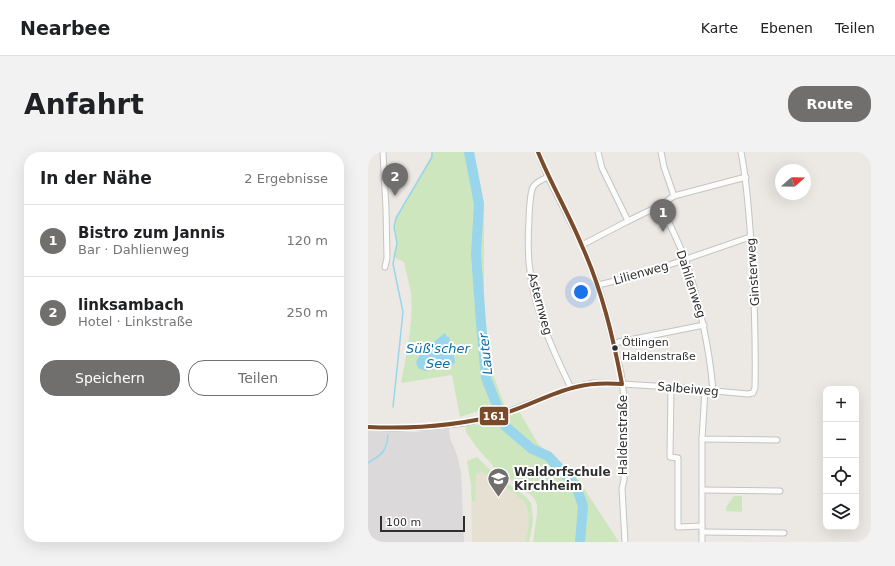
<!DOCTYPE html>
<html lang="de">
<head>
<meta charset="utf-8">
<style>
	body { margin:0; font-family:"DejaVu Sans",sans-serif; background:#f2f2f2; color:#202124 }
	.controls { position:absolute; right:12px; bottom:12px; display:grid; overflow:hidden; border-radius:8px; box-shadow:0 4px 16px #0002 }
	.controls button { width:36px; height:36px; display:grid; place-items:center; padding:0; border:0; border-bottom:1px solid #e0e0e0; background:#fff; color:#202124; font:20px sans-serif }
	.compass { position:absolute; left:407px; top:12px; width:36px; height:36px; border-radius:50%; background:#fff; box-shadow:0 4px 16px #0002; rotate:70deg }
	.scale { position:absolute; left:12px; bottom:10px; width:85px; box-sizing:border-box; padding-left:4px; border:2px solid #2e2e2e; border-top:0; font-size:11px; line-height:14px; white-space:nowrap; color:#2e2e2e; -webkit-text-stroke:3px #fff; paint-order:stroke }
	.you { position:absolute; left:213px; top:140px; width:14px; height:14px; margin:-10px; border:3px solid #fff; border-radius:50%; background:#1a73e8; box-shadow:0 0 0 6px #1a73e833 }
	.badge { display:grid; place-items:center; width:26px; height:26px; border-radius:50%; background:#706f6e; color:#fff; font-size:13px; font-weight:700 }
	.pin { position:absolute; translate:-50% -33px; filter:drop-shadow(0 1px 2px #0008) }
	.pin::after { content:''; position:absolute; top:21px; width:14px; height:12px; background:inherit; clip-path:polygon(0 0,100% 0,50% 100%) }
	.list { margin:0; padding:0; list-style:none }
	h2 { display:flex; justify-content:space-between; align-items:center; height:52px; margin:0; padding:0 16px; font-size:17px }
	h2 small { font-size:13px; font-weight:400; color:#757577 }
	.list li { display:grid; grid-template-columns:26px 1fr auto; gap:12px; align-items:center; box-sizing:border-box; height:72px; padding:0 16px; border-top:1px solid #e0e0e0 }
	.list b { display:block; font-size:15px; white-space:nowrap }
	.list p { margin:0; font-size:13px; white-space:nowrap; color:#757577 }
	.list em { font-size:13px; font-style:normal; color:#757577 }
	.actions { display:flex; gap:8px; padding:12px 16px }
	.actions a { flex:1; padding:9px 0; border:1px solid #706f6e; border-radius:16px; text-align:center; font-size:14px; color:#706f6e }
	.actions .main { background:#706f6e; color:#fff }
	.icon { flex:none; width:22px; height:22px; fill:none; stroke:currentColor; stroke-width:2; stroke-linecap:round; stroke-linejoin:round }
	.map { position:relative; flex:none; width:503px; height:390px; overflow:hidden; border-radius:16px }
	header { display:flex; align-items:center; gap:24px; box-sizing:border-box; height:56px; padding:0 20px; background:#fff; border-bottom:1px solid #e0e0e0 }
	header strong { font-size:19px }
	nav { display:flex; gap:22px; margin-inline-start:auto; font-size:14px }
	.intro { display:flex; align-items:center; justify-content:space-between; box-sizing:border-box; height:96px; padding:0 24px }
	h1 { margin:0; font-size:28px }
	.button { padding:10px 18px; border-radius:16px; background:#706f6e; color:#fff; font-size:14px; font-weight:700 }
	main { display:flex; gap:24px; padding:0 24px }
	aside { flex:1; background:#fff; border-radius:16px; box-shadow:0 4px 16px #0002 }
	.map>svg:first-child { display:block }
	.industrial { fill:#dcd9db }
	.education { fill:#e6e0d3 }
	.green { fill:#cee6be }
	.water { fill:#99d6ec }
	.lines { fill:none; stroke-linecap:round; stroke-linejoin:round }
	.stream { stroke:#99d6ec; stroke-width:1.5 }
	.river { stroke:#99d6ec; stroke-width:10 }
	.street-casing { stroke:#c5c4c5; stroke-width:7 }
	.street { stroke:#fcfcfb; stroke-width:5 }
	.bus-1-casing { stroke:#fff; stroke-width:7 }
	.bus-1 { stroke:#7a4b2a; stroke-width:4 }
	.bus-dot { fill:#2e2e2e; stroke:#fff; stroke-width:1.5 }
	.labels { text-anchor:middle; stroke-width:4; stroke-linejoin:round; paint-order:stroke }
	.bus-label { font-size:11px; fill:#2e2e2e; stroke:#fff; text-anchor:start }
	.street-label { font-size:12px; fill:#2e2e2e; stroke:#fff }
	.poi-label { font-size:12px; font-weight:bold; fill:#2e2e2e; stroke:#fff; text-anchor:start }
	.water-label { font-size:13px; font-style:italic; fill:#0d6fa3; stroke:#fff }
	.line-badge { stroke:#fff; stroke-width:1.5 }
	.badge-label { font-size:11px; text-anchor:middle; font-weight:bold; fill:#fff }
</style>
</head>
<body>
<header>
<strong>Nearbee</strong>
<nav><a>Karte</a><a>Ebenen</a><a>Teilen</a></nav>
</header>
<div class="intro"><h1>Anfahrt</h1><a class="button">Route</a></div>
<main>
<aside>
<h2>In der Nähe<small>2 Ergebnisse</small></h2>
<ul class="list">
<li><span class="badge">1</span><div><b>Bistro zum Jannis</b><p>Bar · Dahlienweg</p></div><em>120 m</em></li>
<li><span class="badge">2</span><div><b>linksambach</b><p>Hotel · Linkstraße</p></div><em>250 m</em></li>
</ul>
<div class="actions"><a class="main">Speichern</a><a>Teilen</a></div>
</aside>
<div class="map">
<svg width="503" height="390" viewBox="0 0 503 390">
	<rect width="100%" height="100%" fill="#ece8e4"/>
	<polygon class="industrial" points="81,277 82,286 89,303 93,320 96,390 0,390 0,278 46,280"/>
	<polygon class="education" points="109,305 124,320 157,344 163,351 165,368 161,390 104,390 103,332 99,309"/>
	<g class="green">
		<path d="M64 0H106L116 51V158L125 222 140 263 151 259 170 292 206 321 251 390H165L169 362V352L165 345 126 315 109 296 98 280V275L122 270 119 256 92 265 84 223 33 231C38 205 46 167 43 141 41 131 38 120 36 110L25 105 29 91 26 75 28 66 63 5Z"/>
		<path d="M109 305 124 320 157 344 163 351 165 368 161 390H157C161 380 163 360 157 351 151 343 122 325 114 320L108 322 107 349H104L103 332 99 309Z"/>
		<polygon points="366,344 374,344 374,360 358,359 358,355"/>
	</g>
	<polygon class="water" points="77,181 79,185 81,185 87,209 86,212 83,214 57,219 50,216 48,210 54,199"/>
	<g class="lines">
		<g class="stream">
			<polyline points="25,255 35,160 25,112 29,91 26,75 28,66 64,5 64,0"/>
			<path d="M0 311C14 302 18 301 20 283"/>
		</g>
		<polyline class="river" points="101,0 111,52 108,102 113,171 118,226 137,274 164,297 180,304 208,334 215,354 212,390"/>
		<defs>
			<g id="street">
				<polyline points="15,0 18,57 19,106 17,115"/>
				<polyline points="170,0 180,25 214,93 230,133 235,150 253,221 256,245 256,328 254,336 257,390"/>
				<polyline points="230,0 234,16 260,69"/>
				<polyline points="293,0 296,15 306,44"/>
				<path d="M180 25C175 27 168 30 165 35 162 41 161 62 161 68 160 83 160 97 161 111 165 155 184 197 203 236"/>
				<path d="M293 53C301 72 311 90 318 110 332 152 341 194 345 238"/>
				<polyline points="214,93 260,69 293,53 306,44 378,25"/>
				<polyline points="230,133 272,123 382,85"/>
				<polyline points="246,191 336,173"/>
				<polyline points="303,235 302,305 310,306 310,375 334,374"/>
				<polyline points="337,238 334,287 409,288"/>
				<path d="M0 275 26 276 61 275 98 271 136 261 203 236 225 231 254 232 303 235 380 242 385 241 387 236C388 188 386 139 383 91 381 60 379 30 373 0"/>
				<polyline points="334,338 412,339"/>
				<polyline points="334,380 416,381"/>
				<polyline points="334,390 334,287"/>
			</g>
		</defs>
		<use href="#street" class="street-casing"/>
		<use href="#street" class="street"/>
		<defs>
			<path id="bus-1" d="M0 275C45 277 90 274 134 262 159 255 182 241 208 235 223 231 239 231 254 232 245 185 234 138 214 94 201 62 183 32 170 0"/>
		</defs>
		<use href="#bus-1" class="bus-1-casing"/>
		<use href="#bus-1" class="bus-1"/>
	</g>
	<defs>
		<symbol id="school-pin" viewBox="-11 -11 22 30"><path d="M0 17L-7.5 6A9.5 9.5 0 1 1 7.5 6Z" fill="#706f6e" stroke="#fff"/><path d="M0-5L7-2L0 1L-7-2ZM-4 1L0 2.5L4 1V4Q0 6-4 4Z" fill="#fff"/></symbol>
	</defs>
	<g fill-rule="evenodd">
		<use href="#school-pin" x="118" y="314" width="25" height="34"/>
	</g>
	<circle class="bus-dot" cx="247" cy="196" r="3.5"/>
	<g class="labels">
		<g class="bus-label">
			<text x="254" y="194">Ötlingen<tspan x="254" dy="14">Haldenstraße</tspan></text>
		</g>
		<g class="street-label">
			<text transform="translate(385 120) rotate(-94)" y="4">Ginsterweg</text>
			<text transform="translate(273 121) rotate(-16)" y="4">Lilienweg</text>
			<text transform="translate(323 132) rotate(72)" y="4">Dahlienweg</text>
			<text transform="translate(172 152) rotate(75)" y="4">Asternweg</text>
			<text transform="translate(320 237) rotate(5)" y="4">Salbeiweg</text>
			<text transform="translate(255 283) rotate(-90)" y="4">Haldenstraße</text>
		</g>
		<g class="poi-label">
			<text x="146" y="324">Waldorfschule<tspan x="146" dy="14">Kirchheim</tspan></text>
		</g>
		<g class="water-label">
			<text x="70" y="201">Süß'scher<tspan x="70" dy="15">See</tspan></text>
			<text transform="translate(117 202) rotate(-96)" y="5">Lauter</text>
		</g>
	</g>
	<rect class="line-badge" x="111" y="254" width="30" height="20" rx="4" fill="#7a4b2a"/>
	<g class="badge-label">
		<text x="126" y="268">161</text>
	</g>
</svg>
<div class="controls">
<button>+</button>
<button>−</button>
<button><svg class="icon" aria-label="locate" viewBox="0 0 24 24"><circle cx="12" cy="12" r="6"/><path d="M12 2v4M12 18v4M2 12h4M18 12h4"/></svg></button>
<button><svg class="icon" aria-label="layers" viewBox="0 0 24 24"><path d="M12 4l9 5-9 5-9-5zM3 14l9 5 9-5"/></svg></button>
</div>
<svg class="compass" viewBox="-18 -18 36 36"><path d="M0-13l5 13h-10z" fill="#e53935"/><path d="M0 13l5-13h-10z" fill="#757577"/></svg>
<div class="scale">100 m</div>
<div class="you"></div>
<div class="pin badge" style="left:295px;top:80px">1</div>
<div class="pin badge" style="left:27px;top:44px">2</div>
</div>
</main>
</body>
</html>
